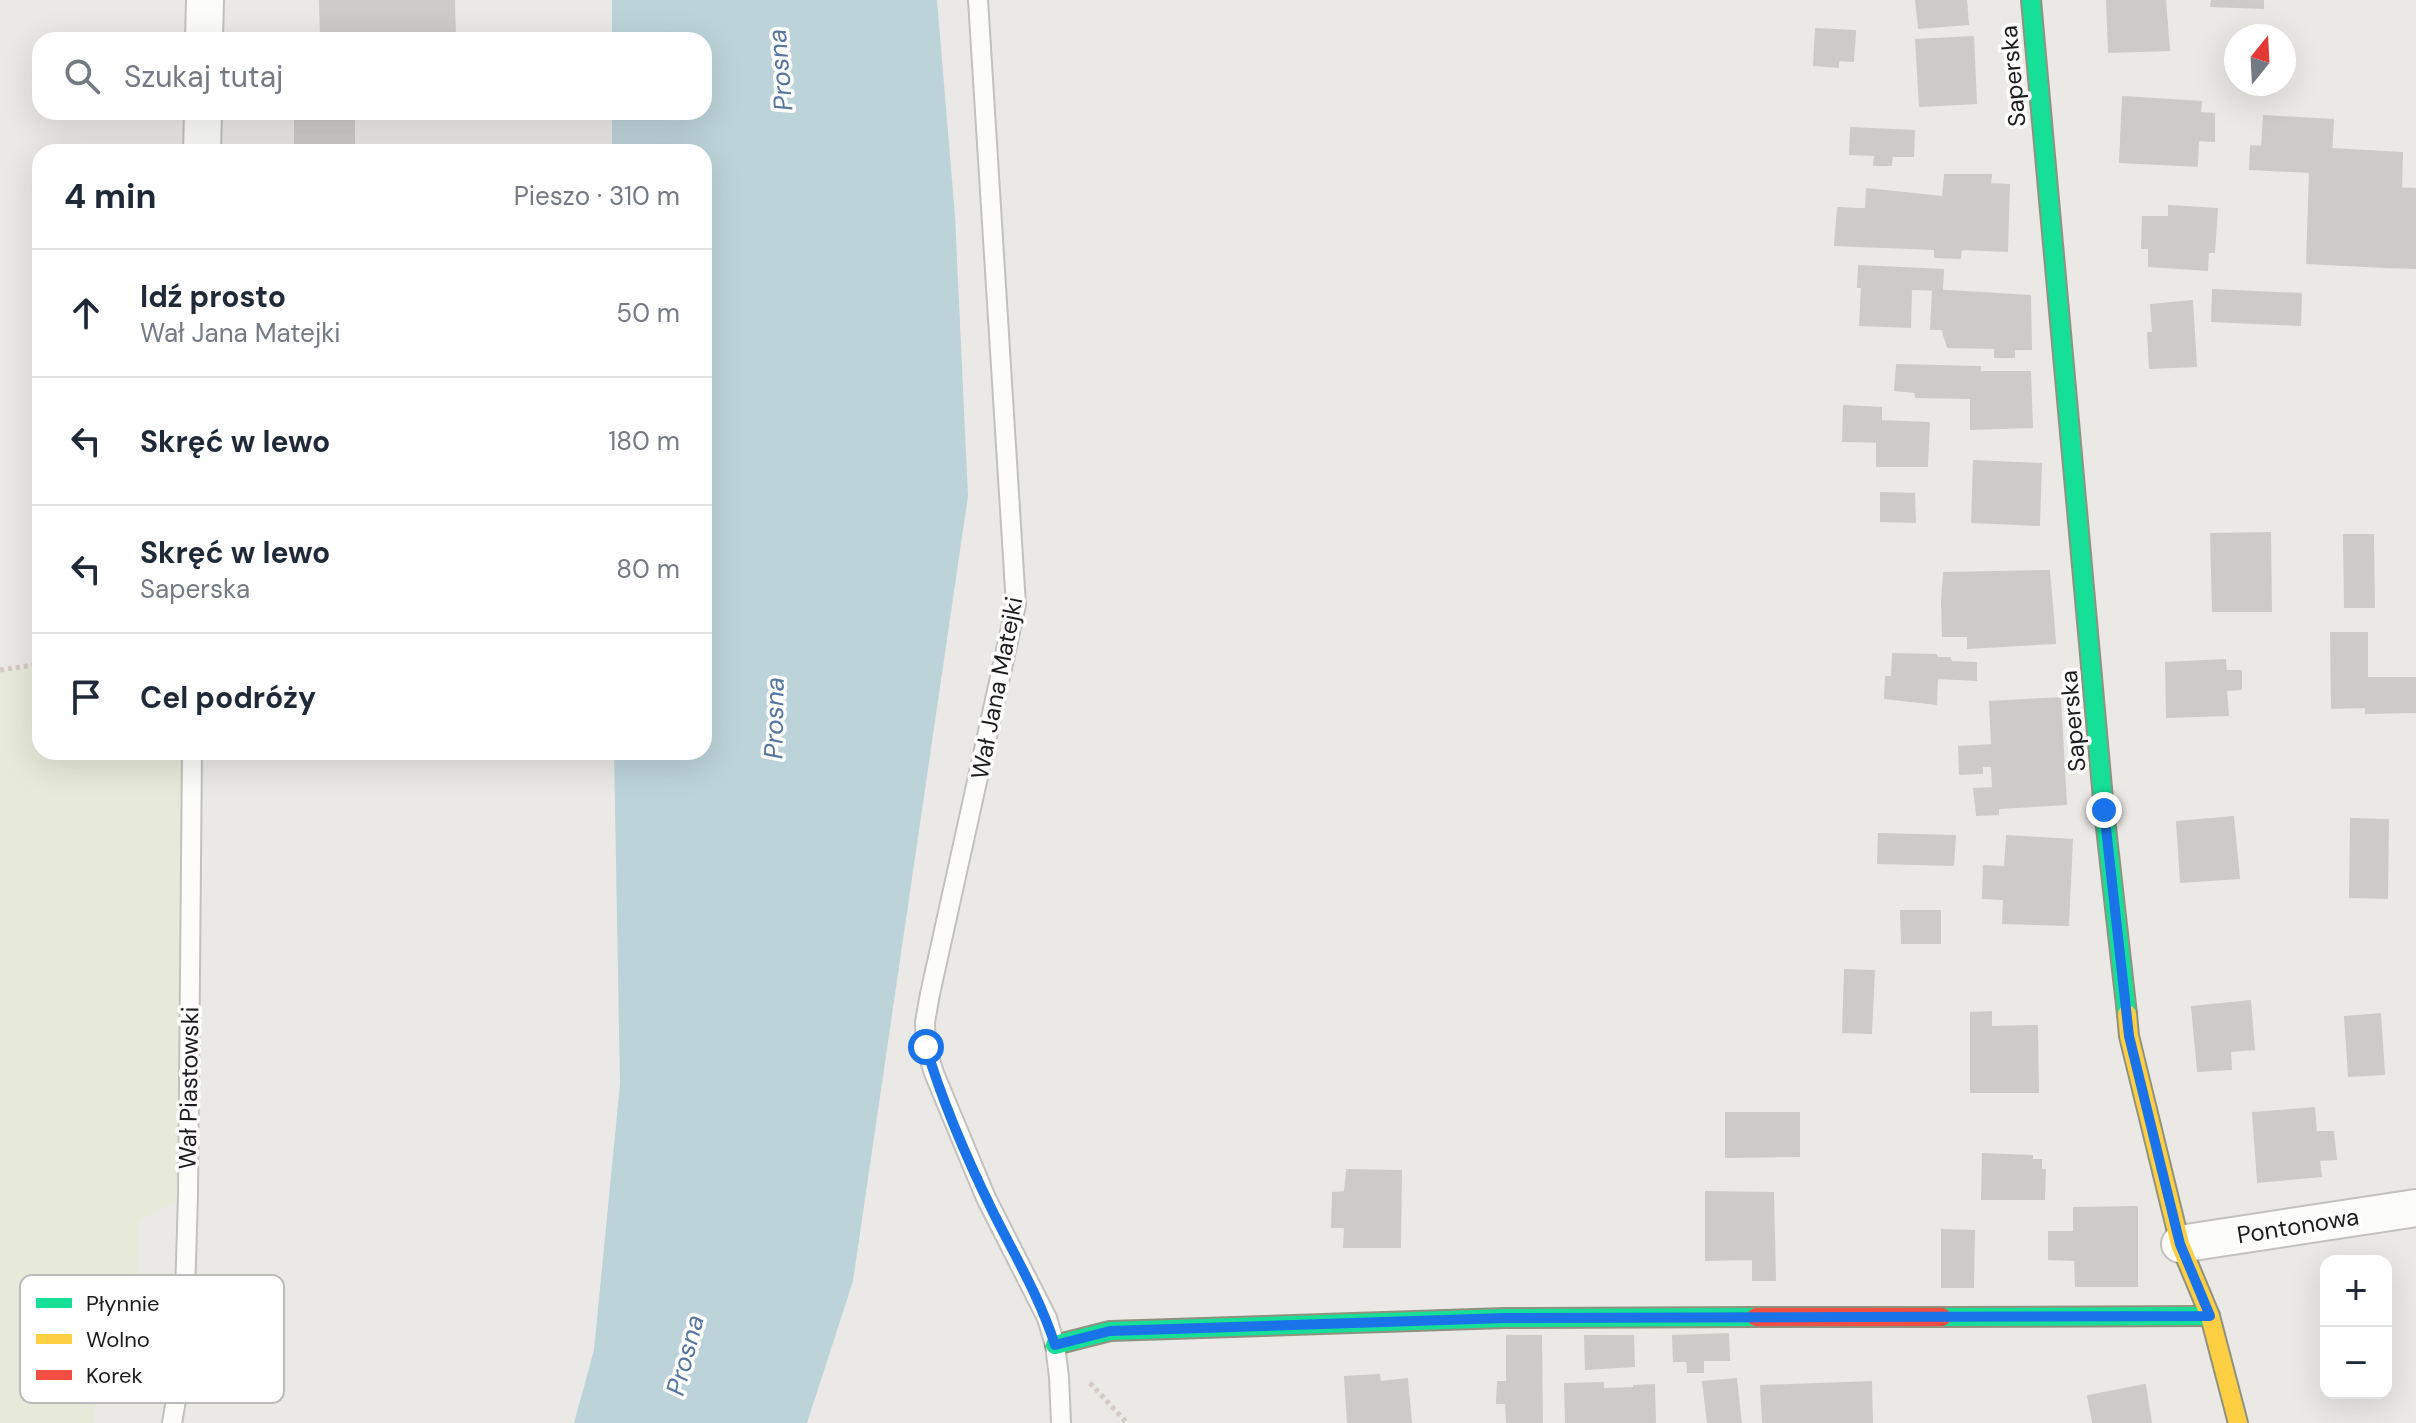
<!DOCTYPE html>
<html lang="pl">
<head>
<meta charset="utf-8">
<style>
	body { margin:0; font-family:"DM Sans",sans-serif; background:#f6f6f7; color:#1f2937 }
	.controls { position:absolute; right:24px; bottom:24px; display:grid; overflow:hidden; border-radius:16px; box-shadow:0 8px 32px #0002 }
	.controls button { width:72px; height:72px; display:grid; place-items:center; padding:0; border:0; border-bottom:2px solid #e0e1e3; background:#fff; color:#1f2937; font:40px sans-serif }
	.compass { position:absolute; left:2224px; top:24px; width:72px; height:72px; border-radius:50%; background:#fff; box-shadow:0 8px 32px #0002; rotate:18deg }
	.stop { position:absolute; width:24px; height:24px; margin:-18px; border:6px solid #1a73e8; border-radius:50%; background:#fff }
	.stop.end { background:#1a73e8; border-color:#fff; box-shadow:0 2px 8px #0008 }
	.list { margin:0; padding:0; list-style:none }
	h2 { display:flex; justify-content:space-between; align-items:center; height:104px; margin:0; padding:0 32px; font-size:34px }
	h2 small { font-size:26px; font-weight:400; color:#747a83 }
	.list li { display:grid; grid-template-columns:52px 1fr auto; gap:24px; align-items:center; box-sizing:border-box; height:128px; padding:0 32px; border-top:2px solid #e0e1e3 }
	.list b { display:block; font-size:30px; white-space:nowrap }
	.list p { margin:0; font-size:26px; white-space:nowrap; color:#747a83 }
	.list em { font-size:26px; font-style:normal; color:#747a83 }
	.icon { flex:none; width:44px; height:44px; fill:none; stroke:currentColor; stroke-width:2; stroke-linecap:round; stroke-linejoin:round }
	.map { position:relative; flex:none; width:2416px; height:1423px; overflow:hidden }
	.search { position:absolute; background:#fff; box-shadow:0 8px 32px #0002; left:32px; top:32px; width:680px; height:88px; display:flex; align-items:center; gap:20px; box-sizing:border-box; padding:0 28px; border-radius:24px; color:#747a83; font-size:30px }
	.panel { position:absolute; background:#fff; box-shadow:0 8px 32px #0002; left:32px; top:144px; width:680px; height:616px; border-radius:24px }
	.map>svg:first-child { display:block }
	.farmland { fill:#e8ead9 }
	.water { fill:#bcd3da }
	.building { fill:#cdcbc8; stroke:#cdcbc7; stroke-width:2 }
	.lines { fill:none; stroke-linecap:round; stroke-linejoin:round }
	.lane-casing { stroke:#c2c1bf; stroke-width:22 }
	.street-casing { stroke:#c2c1bf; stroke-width:40 }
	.fast-casing { stroke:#90927f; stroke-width:22 }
	.slow-casing { stroke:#90927f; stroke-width:22 }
	.jam-casing { stroke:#90927f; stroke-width:22 }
	.path { stroke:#d4c9c7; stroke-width:5; stroke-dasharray:4 4; stroke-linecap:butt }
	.lane { stroke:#fcfcfb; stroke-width:18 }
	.street { stroke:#fcfcfb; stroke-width:36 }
	.fast { stroke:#16e098; stroke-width:18 }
	.slow { stroke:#ffcf43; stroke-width:18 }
	.jam { stroke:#f24e42; stroke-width:18 }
	.route { stroke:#1a73e8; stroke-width:10 }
	.labels { text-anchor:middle; stroke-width:7; stroke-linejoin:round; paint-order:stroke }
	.street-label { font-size:24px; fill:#1c1c1c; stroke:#fff }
	.water-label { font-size:26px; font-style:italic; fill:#5476a1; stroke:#fff }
	.key { fill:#fff; stroke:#bbb; stroke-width:2 }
	.key-label { font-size:22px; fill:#1c1c1c }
</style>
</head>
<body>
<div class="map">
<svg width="2416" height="1423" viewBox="0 0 2416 1423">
	<rect width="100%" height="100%" fill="#ebe9e5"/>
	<polygon class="farmland" points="40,664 40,752 192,752 188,1195 138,1221 137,1327 130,1365 116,1393 94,1408 95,1423 0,1423 0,670"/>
	<polygon class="water" points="612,0 937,0 955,216 968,496 853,1281 807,1423 574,1423 594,1350 620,1084 614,752 704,752 704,152 612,152 612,112 704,112 704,40 612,40"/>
	<g class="building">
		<polygon points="320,0 454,0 455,40 321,40"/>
		<polygon points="1916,0 1966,0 1968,24 1919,28"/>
		<polygon points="2107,0 2165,0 2169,50 2109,52"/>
		<polygon points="2212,0 2263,0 2263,8 2211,6"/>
		<polygon points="1816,29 1855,31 1853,61 1838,60 1838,67 1814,65"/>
		<polygon points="1973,37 1976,103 1920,106 1916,40"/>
		<polygon points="2123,97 2201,102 2200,113 2214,114 2214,141 2198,140 2197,166 2120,162"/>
		<polygon points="2264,116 2333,120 2330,173 2250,169 2251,146 2262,147"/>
		<polygon points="295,121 354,121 354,152 295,151"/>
		<polygon points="1851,128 1914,131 1913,156 1892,156 1891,165 1874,165 1875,155 1850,154"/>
		<polygon points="2331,149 2402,153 2401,189 2343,187 2343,174 2330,173"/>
		<polygon points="2310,171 2343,174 2343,187 2388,188 2384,267 2307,263"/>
		<polygon points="1945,175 1991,175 1990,184 2009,185 2008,216 1866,210 1867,189 1943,197"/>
		<polygon points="2388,188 2416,189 2416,268 2384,267"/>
		<polygon points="2169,206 2217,209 2214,252 2208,252 2207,270 2149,266 2149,248 2142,248 2143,217 2169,217"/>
		<polygon points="1838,208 2008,216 2007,251 1961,249 1960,258 1935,257 1935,249 1835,245"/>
		<polygon points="1859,266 1943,270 1942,290 1858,287"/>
		<polygon points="1862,287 1911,289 1910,327 1860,325"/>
		<polygon points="1933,290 2030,296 2031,349 2014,349 2014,357 1995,357 1995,348 1948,347 1942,329 1931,329"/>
		<polygon points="2213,290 2301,294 2300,325 2212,321"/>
		<polygon points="2192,301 2196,366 2150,368 2148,333 2153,333 2151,305"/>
		<polygon points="1897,365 1980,367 1980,372 2030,372 2032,427 1971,429 1971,398 1916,397 1915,392 1895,390"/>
		<polygon points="1844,406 1881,408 1881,421 1929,423 1928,443 1843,441"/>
		<polygon points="1877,442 1928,443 1927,466 1877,466"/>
		<polygon points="1974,461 2041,464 2039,525 1972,522"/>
		<polygon points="1881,493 1914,494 1915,522 1881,521"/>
		<polygon points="2270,533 2271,611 2213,611 2211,534"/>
		<polygon points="2344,535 2373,535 2374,607 2345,607"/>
		<polygon points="2049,571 2052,604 1942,602 1944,573"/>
		<polygon points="1942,602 2052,604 2055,643 1968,648 1968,636 1943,636"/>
		<polygon points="2331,633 2367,633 2367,707 2332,708"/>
		<polygon points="1893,654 1936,655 1937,658 1950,658 1951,662 1976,663 1976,680 1937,678 1936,704 1885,698 1886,677 1892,677"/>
		<polygon points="2225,660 2226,671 2241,671 2241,689 2226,690 2228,715 2167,717 2166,663"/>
		<polygon points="2367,678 2416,678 2416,712 2366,713"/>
		<polygon points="2060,698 2066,804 1998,808 1998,814 1977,815 1974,789 1993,788 1992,766 1982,766 1982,773 1960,774 1959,747 1992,745 1990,702"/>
		<polygon points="2233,817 2239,878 2181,882 2177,822"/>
		<polygon points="2351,819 2388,820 2387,898 2350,897"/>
		<polygon points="1879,834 1955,836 1953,865 1878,863"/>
		<polygon points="2007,836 2072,840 2068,925 2003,923 2004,899 1983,898 1984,866 2005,867"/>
		<polygon points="1901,911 1940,911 1940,943 1902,943"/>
		<polygon points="1845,970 1874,971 1871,1033 1843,1032"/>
		<polygon points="2250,1001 2254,1049 2230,1051 2231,1069 2198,1071 2192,1007"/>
		<polygon points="1991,1012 1991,1027 2037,1026 2038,1092 1971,1092 1971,1013"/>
		<polygon points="2380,1014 2384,1074 2349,1076 2345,1017"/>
		<polygon points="2314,1108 2316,1132 2333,1132 2336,1159 2319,1160 2321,1176 2258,1182 2253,1113"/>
		<polygon points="1726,1113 1799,1113 1799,1156 1726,1157"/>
		<polygon points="1983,1154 2032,1156 2032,1160 2041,1160 2041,1170 2045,1170 2044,1199 1982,1199"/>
		<polygon points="1347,1170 1401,1171 1400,1247 1344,1247 1345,1227 1332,1227 1333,1193 1345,1192"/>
		<polygon points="1706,1192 1773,1193 1775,1280 1753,1280 1753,1259 1706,1260"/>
		<polygon points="2137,1207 2137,1286 2076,1286 2075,1260 2049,1259 2049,1232 2074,1232 2074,1208"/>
		<polygon points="1942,1230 1974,1231 1973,1287 1942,1287"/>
		<polygon points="1728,1334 1729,1360 1703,1360 1703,1372 1688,1372 1687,1361 1674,1361 1673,1336"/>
		<polygon points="1507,1336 1541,1336 1542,1423 1507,1423 1506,1403 1497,1403 1498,1382 1507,1382"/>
		<polygon points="1585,1336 1633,1336 1634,1366 1586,1369"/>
		<polygon points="1379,1375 1380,1382 1407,1379 1411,1423 1348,1423 1345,1377"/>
		<polygon points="1736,1379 1741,1423 1708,1423 1703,1382"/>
		<polygon points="1871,1382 1872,1423 1763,1423 1761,1386"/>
		<polygon points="1603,1383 1603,1389 1634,1388 1635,1423 1566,1423 1565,1384"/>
		<polygon points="1654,1385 1655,1423 1635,1423 1634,1386"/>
		<polygon points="2145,1385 2151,1423 2093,1422 2088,1396"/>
	</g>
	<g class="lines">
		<defs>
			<g id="lane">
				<polyline points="978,0 1016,605 930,994 925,1022 926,1047 934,1073 986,1198 1047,1318 1055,1345 1059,1377 1061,1423"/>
				<polyline points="172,1423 183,1360 188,1195 192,752"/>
			</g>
			<g id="street">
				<polyline points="204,40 205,0"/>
				<polyline points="202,152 203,112"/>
				<polyline points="2180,1244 2416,1208"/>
			</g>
			<g id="fast">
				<polyline points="2031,0 2104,810 2127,1014"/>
				<polyline points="1942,1317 2210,1316"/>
				<polyline points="1055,1345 1110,1331 1505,1318 1756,1317"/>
			</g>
			<polyline id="slow" points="2127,1014 2129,1036 2180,1244 2210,1316 2238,1423"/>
			<polyline id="jam" points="1756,1317 1942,1317"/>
		</defs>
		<use href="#lane" class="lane-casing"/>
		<use href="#street" class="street-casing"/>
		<use href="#fast" class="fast-casing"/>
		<use href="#slow" class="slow-casing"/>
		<use href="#jam" class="jam-casing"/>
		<g class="path">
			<polyline points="0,670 40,664"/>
			<polyline points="1090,1383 1127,1423"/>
		</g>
		<use href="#lane" class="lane"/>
		<use href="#street" class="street"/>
		<use href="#fast" class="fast"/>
		<use href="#slow" class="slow"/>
		<use href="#jam" class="jam"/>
	</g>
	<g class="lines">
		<path class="route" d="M926 1047C943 1104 967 1159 993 1212 1015 1256 1040 1298 1055 1345L1110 1331 1505 1318 2210 1316 2180 1244 2129 1036 2104 810"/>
	</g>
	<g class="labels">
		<g class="street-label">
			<text transform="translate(2013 76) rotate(-95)" y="8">Saperska</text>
			<text transform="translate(997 688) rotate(-79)" y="8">Wał Jana Matejki</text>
			<text transform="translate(2073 721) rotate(-95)" y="8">Saperska</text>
			<text transform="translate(189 1088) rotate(-89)" y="8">Wał Piastowski</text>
			<text transform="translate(2298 1226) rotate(-9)" y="8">Pontonowa</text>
		</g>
		<g class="water-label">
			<text transform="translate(780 70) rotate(-95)" y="9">Prosna</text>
			<text transform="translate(774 718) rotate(-89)" y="9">Prosna</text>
			<text transform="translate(685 1355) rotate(-75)" y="9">Prosna</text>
		</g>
	</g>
	<rect x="20" y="1275" width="264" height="128" rx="12" class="key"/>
	<rect x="36" y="1298" width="36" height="10" fill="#16e098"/>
	<rect x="36" y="1334" width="36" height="10" fill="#ffcf43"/>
	<rect x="36" y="1370" width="36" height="10" fill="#f24e42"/>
	<g class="key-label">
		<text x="86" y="1311">Płynnie</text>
		<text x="86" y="1347">Wolno</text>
		<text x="86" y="1383">Korek</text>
	</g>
</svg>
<div class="controls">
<button>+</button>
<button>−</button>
</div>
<svg class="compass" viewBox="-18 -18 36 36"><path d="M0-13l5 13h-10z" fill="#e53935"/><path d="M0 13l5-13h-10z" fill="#747a83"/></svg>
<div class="stop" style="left:926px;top:1047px"></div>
<div class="stop end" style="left:2104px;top:810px"></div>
<div class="search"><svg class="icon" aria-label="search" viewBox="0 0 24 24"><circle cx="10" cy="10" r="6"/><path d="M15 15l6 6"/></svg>Szukaj tutaj</div>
<section class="panel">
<h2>4 min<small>Pieszo · 310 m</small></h2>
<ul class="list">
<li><svg class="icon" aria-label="ahead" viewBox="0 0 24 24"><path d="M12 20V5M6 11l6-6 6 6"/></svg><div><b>Idź prosto</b><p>Wał Jana Matejki</p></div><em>50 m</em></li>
<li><svg class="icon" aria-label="left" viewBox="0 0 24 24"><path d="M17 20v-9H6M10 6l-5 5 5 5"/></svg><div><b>Skręć w lewo</b></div><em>180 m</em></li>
<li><svg class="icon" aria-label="left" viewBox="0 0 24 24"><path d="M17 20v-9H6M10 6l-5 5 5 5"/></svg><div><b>Skręć w lewo</b><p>Saperska</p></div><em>80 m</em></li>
<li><svg class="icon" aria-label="arrive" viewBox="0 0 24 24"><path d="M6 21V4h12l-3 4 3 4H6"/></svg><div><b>Cel podróży</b></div></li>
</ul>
</section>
</div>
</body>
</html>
